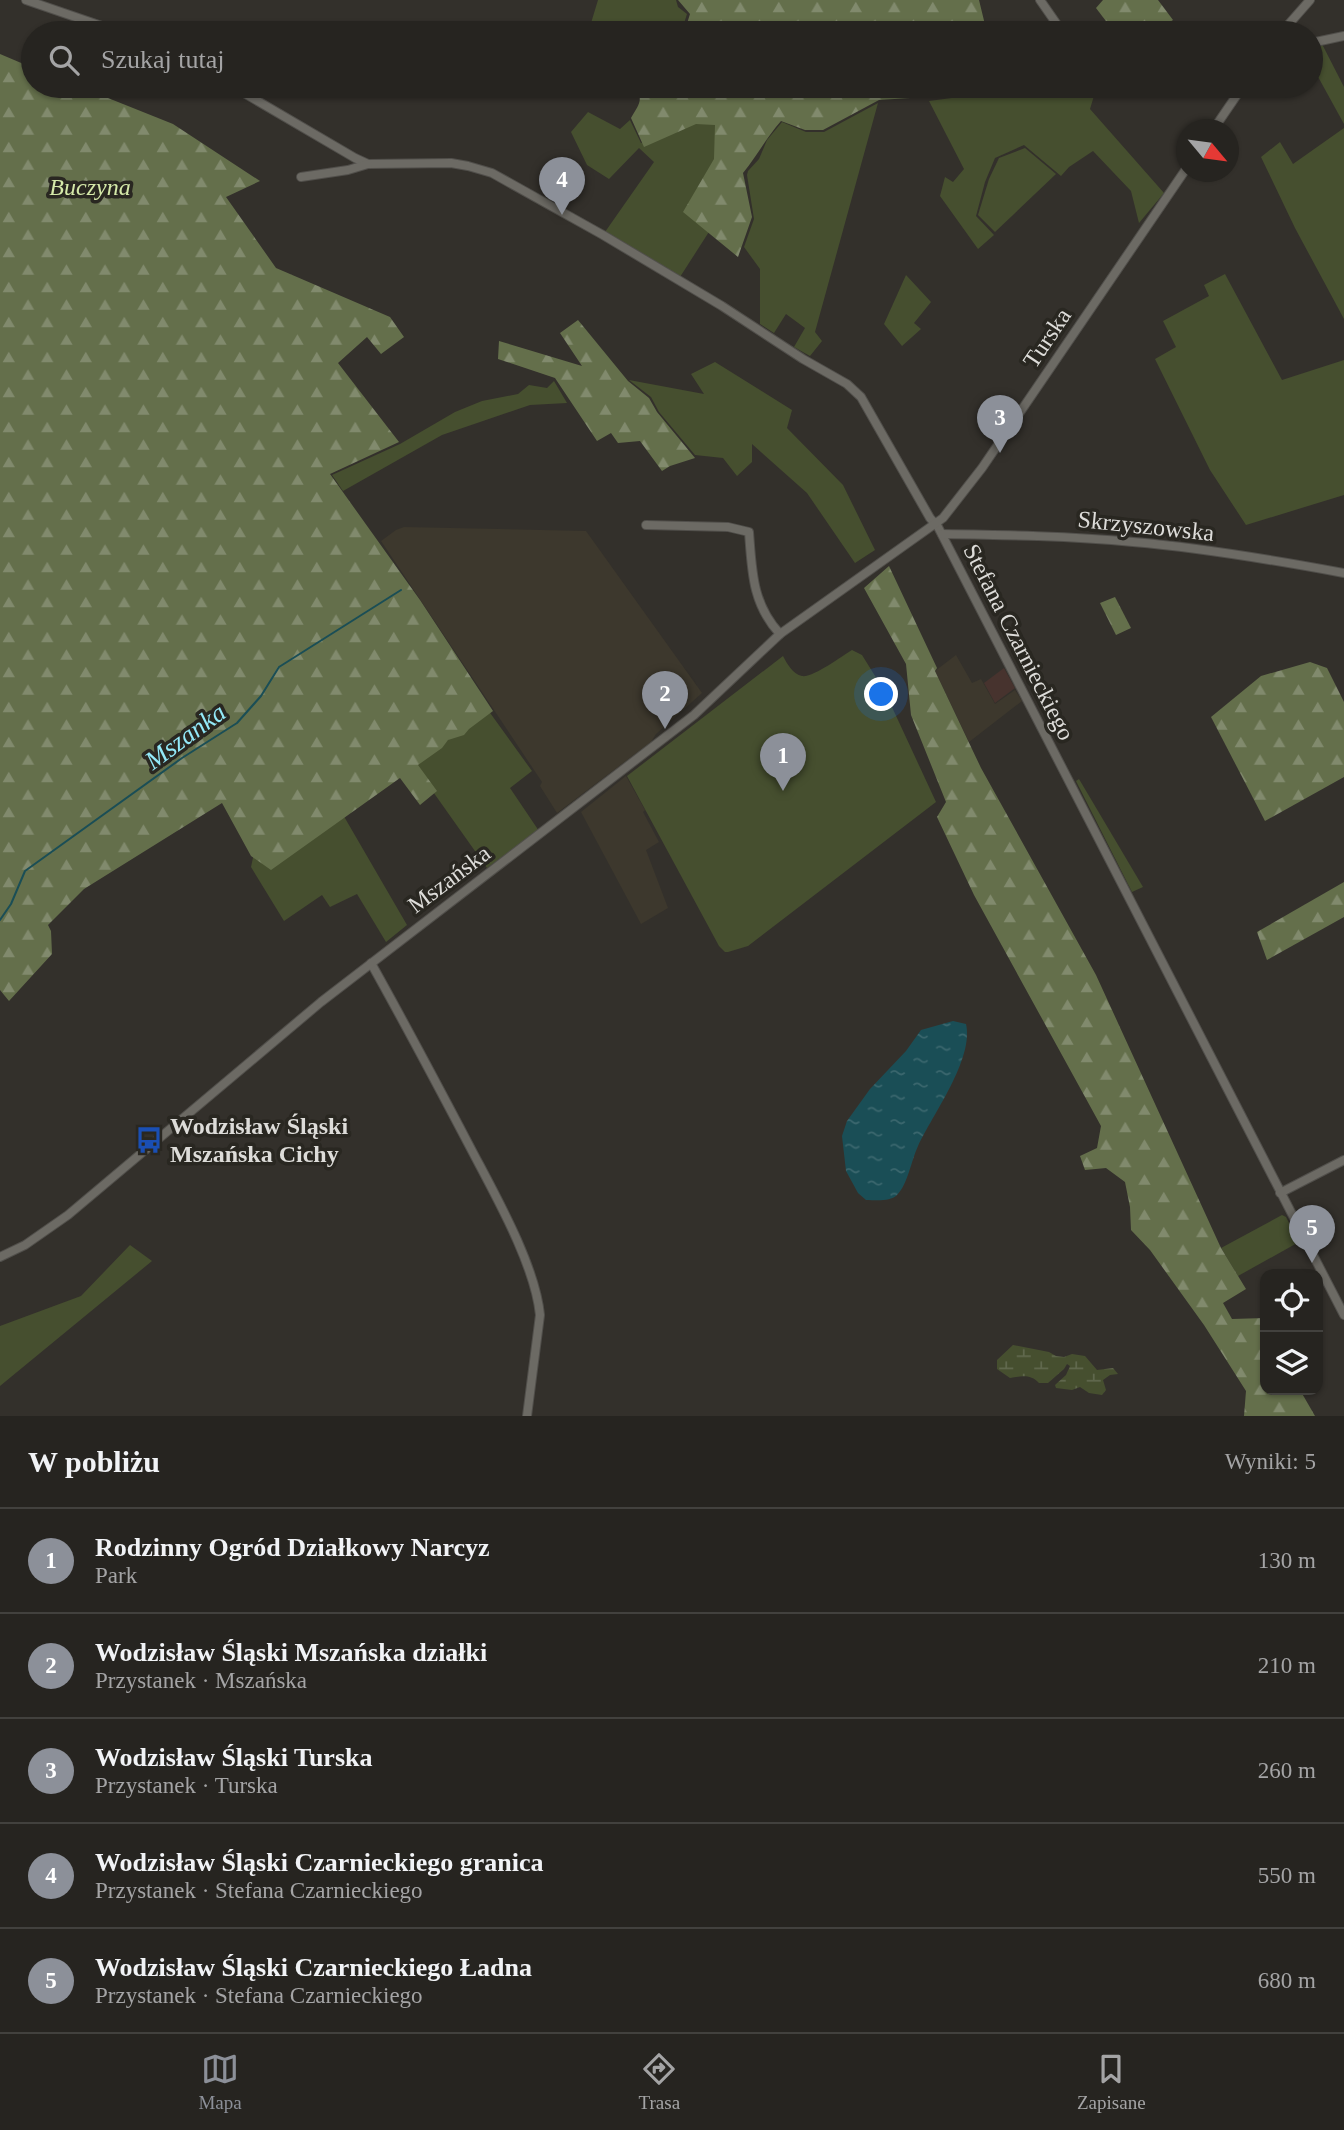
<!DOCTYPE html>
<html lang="pl">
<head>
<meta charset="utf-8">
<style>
	body { margin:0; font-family:Georgia,serif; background:#32302d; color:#f1f3f6 }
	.controls { position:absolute; right:21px; bottom:21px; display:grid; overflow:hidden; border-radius:14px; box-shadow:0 2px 5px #0004 }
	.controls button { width:63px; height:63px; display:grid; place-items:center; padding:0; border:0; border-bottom:2px solid #42413e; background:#262420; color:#f1f3f6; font:35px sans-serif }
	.compass { position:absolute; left:1176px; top:119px; width:63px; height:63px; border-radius:50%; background:#262420; box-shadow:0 2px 5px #0004; rotate:119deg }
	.you { position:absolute; left:882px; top:695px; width:24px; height:24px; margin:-18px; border:5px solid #fff; border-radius:50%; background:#1a73e8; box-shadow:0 0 0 10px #1a73e833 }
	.badge { display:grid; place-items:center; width:46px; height:46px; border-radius:50%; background:#8c9099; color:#fff; font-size:23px; font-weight:700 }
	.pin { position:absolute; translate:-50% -58px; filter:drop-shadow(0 2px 4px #0008) }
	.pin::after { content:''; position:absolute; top:37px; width:24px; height:21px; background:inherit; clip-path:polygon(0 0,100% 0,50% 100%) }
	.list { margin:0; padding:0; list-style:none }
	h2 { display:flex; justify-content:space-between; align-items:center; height:91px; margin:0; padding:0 28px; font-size:30px }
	h2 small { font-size:23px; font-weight:400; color:#a4a4a5 }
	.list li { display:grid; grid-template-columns:46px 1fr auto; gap:21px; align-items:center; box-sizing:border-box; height:105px; padding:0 28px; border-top:2px solid #42413e }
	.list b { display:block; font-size:26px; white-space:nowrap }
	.list p { margin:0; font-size:23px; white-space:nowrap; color:#a4a4a5 }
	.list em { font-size:23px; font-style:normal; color:#a4a4a5 }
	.icon { flex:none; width:38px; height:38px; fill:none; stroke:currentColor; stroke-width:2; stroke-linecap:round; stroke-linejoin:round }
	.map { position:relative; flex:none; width:1344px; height:1416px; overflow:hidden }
	.search { position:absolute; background:#262420; box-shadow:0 2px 5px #0004; left:21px; right:21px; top:21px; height:77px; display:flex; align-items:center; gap:18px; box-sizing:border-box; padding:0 24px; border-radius:38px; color:#a4a4a5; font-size:26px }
	.sheet { height:616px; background:#262420 }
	nav { display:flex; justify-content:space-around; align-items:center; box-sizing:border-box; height:98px; border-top:2px solid #42413e; background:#262420; font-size:19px; color:#a4a4a5 }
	nav a { display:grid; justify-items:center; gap:4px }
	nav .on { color:#8c9099 }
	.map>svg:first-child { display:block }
	.commercial { fill:#47332e }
	.built { fill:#3d382d }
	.green { fill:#464f2f }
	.forest { fill:url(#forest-firs) }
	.wetland { fill:url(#wetland-marsh) }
	.water { fill:url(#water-ripples) }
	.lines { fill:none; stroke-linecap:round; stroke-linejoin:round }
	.stream { stroke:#1a4e56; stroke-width:2 }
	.minor-casing { stroke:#514f4b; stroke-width:10 }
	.minor { stroke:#6c6a64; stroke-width:8 }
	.labels { text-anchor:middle; stroke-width:7; stroke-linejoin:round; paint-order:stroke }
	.park-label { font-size:24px; font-style:italic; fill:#d5e9a9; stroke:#292721 }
	.street-label { font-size:24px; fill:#dddcd9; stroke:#292721 }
	.poi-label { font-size:24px; font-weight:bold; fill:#dddcd9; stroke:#292721; text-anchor:start }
	.water-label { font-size:26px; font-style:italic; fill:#93e9f8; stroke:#292721 }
</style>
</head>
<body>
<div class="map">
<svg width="1344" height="1416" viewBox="0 0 1344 1416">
	<defs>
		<pattern id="forest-firs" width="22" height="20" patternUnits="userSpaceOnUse" patternTransform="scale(1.75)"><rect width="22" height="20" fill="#646f4b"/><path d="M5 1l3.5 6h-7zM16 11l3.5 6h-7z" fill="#818a6d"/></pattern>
		<pattern id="wetland-marsh" width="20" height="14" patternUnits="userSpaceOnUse" patternTransform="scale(1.75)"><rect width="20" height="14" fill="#464f2f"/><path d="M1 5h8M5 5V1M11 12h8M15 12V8" fill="none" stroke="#60684d"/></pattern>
		<pattern id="water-ripples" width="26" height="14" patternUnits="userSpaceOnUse" patternTransform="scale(1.75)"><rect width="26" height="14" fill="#1a4e56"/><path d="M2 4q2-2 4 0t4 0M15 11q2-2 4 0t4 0" fill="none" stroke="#3b676e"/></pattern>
	</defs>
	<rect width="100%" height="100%" fill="#33302b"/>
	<polygon class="commercial" points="1004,668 1015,688 995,703 984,683"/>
	<g class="built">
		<polygon points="404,527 586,531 702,693 656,734 651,742 557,813 540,786 542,782 381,541 396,530"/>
		<polygon points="956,655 972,683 981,679 995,704 1015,690 1022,701 969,742 935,671"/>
		<polygon points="626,776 645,810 643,812 659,842 646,850 668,908 641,924 581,812"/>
	</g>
	<g class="green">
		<polygon points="598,0 676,0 678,7 687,14 681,33 643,29 640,33 588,33"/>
		<polygon points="1322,44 1344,87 1344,124 1311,64 1311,46"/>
		<polygon points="996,86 1026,86 1027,88 1040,86 1097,86 1090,109 1164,193 1139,223 1131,191 1093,151 1069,167 1061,176 1024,145 995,158 985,182 976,216 994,235 978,249 940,196 945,177 953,182 964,169 929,101 997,92"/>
		<polygon points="878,103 815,332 822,341 810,356 794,347 805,328 786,314 774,333 760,324 760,269 744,247 754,219 747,175 748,171 759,159 767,140 782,122 806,132 824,132"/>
		<polygon points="588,112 620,129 630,120 641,143 693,120 720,123 714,224 680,277 605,232 654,162 639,148 609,179 587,165 571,132"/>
		<polygon points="1344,128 1344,319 1295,228 1261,157 1280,142 1293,164"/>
		<polygon points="1025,148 1056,174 995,232 978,215 989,179 999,158"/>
		<polygon points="1225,274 1282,380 1344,360 1344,495 1246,525 1210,470 1155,359 1176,347 1163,321 1209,296 1204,285"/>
		<polygon points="906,275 931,302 914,323 921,329 902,346 884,324"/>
		<polygon points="715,362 792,410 787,428 843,485 875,550 855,563 807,493 752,444 752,462 737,476 723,458 695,455 659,412 651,397 629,380 704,394 691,374"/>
		<polygon points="554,381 567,403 530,405 442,435 343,491 332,475 400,444 455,412 482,401 518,394 529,385 547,388"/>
		<path d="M852 650 862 655 885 692 936 802 748 946 728 952H725L719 946 627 776 783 656C787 664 793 674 802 676 813 678 842 656 852 650Z"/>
		<polygon points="488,710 532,771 510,788 539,831 487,868 414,765"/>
		<polygon points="1079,779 1143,887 1132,892 1076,781"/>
		<polygon points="342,813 407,925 386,942 357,894 330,907 322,895 284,921 251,867 254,853"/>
		<polygon points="1282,1215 1286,1217 1299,1242 1238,1276 1221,1248"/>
		<polygon points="130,1245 152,1261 0,1386 0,1326 81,1296"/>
	</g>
	<g class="forest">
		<polygon points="678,0 979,0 987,33 684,33 690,14"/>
		<polygon points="1103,0 1158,0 1173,20 1153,33 1115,33 1096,8"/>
		<polygon points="0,54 33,68 33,86 78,86 173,124 260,181 226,197 276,268 390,317 404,337 381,354 367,337 338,363 399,442 330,474 420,600 493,711 469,729 464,735 448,740 442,748 418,765 437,791 420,805 400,778 271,870 251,856 222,803 84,889 48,925 51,931 52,954 9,1001 0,990"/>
		<path d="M633 86H994L992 88 956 95 879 100 823 130H805L781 121C766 138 757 156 743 173L752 217 738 257 683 212 714 159 715 125 696 124 644 147 631 118C639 104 645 99 633 86Z"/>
		<polygon points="578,320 628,381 649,398 657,412 695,458 670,466 662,471 640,441 618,443 611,433 597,441 555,378 498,359 499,341 582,366 560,333"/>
		<polygon points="889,566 937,668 935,671 981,768 1096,975 1221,1248 1246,1289 1223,1303 1232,1319 1265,1318 1265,1390 1300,1390 1315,1416 1244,1416 1246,1391 1204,1325 1150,1250 1131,1230 1130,1207 1125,1182 1106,1168 1085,1170 1080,1156 1097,1148 1101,1126 974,895 937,817 946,802 911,715 906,664 864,588"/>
		<polygon points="1115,597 1131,628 1116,635 1100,603"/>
		<polygon points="1310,662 1327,668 1344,702 1344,777 1265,821 1211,717 1261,676"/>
		<polygon points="1344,882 1344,917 1267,960 1257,932"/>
	</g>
	<path class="wetland" d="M1013 1345 1049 1352 1056 1356 1064 1357 1072 1354 1085 1356 1097 1370 1113 1368 1118 1374 1110 1375 1103 1380 1106 1390 1102 1395 1089 1393 1080 1387 1072 1390 1056 1388 1055 1385 1066 1375 1070 1366 1067 1364 1064 1369 1048 1383H1039C1031 1374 1021 1376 1010 1378L997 1369V1360Z"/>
	<path class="water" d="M953 1021 966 1024C974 1059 933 1114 918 1146 911 1161 908 1184 897 1195 890 1202 876 1200 866 1200L858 1193 846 1171 842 1136 847 1121 870 1089 906 1051 921 1030Z"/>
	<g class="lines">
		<polyline class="stream" points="0,920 11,904 25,871 182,758 237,723 261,696 279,667 401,590"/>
		<defs>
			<g id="minor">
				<polyline points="26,0 122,33"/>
				<polyline points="1040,0 1063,33"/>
				<polyline points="1281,33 1310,0"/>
				<polyline points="1311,43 1344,36"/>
				<polyline points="232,86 355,158 368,164 451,163 468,166 492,173 603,235 722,306 803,359 847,384 861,397 930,518 938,527 1344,1315"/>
				<polyline points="1213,130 1243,86"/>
				<polyline points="301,177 348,170 368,164"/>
				<path d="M646 525 728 527 749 532C752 571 752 604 780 634"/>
				<path d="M942 534C1006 535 1070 536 1133 542 1204 548 1274 560 1344 573"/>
				<path d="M371 963C405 1024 438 1086 470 1147 494 1193 535 1264 540 1315L527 1416"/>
				<polyline points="1280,1193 1344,1160"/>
				<polyline points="0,1257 25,1245 68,1215 321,1002 694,715 780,634 943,518 982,468 1186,169"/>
			</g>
		</defs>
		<use href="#minor" class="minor-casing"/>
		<use href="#minor" class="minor"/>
	</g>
	<defs>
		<symbol id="bus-bare" viewBox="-9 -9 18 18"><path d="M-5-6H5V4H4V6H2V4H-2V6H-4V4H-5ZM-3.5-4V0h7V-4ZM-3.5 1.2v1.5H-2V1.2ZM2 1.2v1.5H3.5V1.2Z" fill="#1a4fb4" stroke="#292721" stroke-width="2.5" paint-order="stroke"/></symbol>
	</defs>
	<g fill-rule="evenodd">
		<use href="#bus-bare" x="130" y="1121" width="38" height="38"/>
	</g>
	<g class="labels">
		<g class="park-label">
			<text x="90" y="195">Buczyna</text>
		</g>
		<g class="street-label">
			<text transform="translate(1047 338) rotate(-56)" y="8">Turska</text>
			<text transform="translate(1146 526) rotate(6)" y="8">Skrzyszowska</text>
			<text transform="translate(1019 642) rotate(63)" y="8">Stefana Czarnieckiego</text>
			<text transform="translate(449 879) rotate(-37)" y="8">Mszańska</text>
		</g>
		<g class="poi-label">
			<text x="170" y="1134">Wodzisław Śląski<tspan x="170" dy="28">Mszańska Cichy</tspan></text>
		</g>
		<g class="water-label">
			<text transform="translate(185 736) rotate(-36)" y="9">Mszanka</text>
		</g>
	</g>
</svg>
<div class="controls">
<button><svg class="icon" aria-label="locate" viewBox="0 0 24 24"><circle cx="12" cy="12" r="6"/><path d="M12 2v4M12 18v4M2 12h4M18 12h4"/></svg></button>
<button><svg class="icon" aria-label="layers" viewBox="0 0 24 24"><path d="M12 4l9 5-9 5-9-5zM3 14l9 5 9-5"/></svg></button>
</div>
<svg class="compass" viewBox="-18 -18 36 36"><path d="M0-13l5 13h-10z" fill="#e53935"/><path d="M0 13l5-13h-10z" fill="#a4a4a5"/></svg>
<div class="you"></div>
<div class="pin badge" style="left:783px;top:791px">1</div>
<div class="pin badge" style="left:665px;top:729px">2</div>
<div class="pin badge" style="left:1000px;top:453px">3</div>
<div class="pin badge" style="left:562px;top:215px">4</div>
<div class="pin badge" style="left:1312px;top:1263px">5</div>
<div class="search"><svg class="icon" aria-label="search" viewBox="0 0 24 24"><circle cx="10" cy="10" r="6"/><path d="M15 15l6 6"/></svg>Szukaj tutaj</div>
</div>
<section class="sheet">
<h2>W pobliżu<small>Wyniki: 5</small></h2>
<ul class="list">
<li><span class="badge">1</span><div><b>Rodzinny Ogród Działkowy Narcyz</b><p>Park</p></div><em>130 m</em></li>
<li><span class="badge">2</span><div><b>Wodzisław Śląski Mszańska działki</b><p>Przystanek · Mszańska</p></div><em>210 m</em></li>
<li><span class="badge">3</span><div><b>Wodzisław Śląski Turska</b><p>Przystanek · Turska</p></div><em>260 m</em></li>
<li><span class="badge">4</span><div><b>Wodzisław Śląski Czarnieckiego granica</b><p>Przystanek · Stefana Czarnieckiego</p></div><em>550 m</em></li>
<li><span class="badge">5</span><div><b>Wodzisław Śląski Czarnieckiego Ładna</b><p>Przystanek · Stefana Czarnieckiego</p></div><em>680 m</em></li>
</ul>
</section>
<nav>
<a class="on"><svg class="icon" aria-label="map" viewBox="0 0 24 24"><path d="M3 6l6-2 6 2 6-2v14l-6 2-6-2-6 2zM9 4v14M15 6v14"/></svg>Mapa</a>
<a><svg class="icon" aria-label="directions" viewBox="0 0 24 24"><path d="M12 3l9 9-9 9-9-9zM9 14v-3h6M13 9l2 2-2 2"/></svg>Trasa</a>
<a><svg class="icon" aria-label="saved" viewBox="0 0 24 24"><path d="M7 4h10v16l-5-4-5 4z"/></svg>Zapisane</a>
</nav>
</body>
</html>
